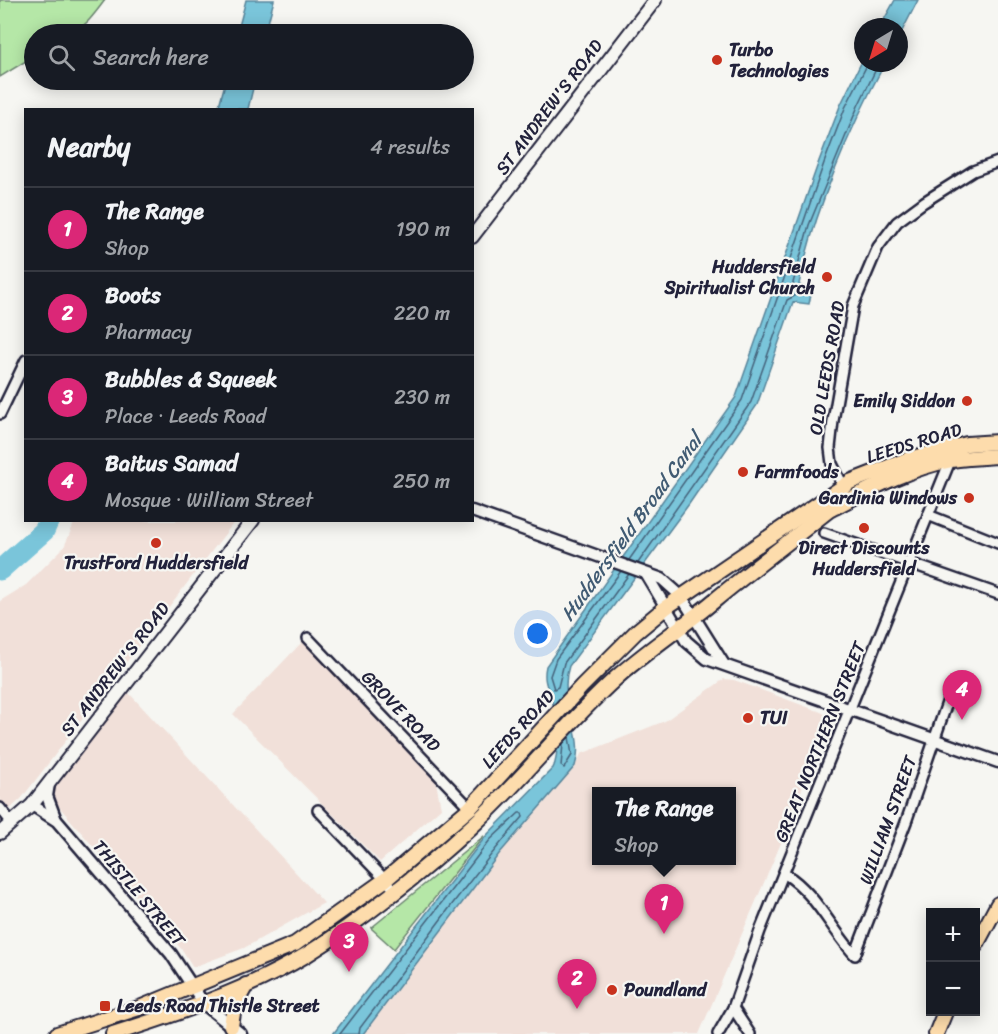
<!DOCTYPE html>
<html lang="en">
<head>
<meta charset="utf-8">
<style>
	body { margin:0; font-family:Sriracha,sans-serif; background:#20242c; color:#f1f3f6 }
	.controls { position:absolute; right:18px; bottom:18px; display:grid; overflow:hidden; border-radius:0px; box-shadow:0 3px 15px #0003 }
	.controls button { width:54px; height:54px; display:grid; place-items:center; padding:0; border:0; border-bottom:2px solid #363941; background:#171b24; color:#f1f3f6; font:30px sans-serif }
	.compass { position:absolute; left:854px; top:18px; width:54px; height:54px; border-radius:50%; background:#171b24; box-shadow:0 3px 15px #0003; rotate:218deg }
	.you { position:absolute; left:538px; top:634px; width:21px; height:21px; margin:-15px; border:4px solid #fff; border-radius:50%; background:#1a73e8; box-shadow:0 0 0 9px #1a73e833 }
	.badge { display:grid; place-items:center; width:39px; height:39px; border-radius:50%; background:#db2777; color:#fff; font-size:20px; font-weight:700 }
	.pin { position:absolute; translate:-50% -50px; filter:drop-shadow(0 2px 3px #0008) }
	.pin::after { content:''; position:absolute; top:32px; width:21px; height:18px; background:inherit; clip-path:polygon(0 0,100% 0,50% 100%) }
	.popup { position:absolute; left:592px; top:787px; width:144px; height:78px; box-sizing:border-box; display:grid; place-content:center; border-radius:0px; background:#171b24; filter:drop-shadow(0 2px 4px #0005); font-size:20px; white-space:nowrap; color:#9ea1a6 }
	.popup b { font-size:22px; color:#f1f3f6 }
	.popup::after { content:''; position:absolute; left:50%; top:100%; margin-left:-12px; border:12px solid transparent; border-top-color:#171b24 }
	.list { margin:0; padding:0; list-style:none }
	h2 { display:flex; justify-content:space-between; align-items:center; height:78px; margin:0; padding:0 24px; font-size:26px }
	h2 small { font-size:20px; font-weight:400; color:#9ea1a6 }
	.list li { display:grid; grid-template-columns:39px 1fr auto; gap:18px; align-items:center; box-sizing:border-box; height:84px; padding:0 24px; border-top:2px solid #363941 }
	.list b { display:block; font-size:22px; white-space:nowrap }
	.list p { margin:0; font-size:20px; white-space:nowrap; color:#9ea1a6 }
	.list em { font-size:20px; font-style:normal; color:#9ea1a6 }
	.icon { flex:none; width:33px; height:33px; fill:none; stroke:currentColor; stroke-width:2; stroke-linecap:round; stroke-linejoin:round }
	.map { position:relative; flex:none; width:998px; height:1034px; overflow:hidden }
	.search { position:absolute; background:#171b24; box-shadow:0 3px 15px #0003; left:24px; top:24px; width:450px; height:66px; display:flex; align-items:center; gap:15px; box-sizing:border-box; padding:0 21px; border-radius:33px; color:#9ea1a6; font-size:22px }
	.panel { position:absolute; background:#171b24; box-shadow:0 3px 15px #0003; left:24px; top:108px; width:450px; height:414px; border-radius:0px }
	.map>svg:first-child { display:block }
	.built { fill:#f1e0d9; fill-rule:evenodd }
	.green { fill:#b5e7a7; stroke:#6c8471; stroke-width:1.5 }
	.water { fill:#7ac5da; stroke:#57849a; stroke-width:1.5 }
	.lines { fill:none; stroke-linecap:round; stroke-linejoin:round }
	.shore { stroke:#45637b; stroke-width:1.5 }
	.river { stroke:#7ac5da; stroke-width:21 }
	.minor-casing { stroke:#22223b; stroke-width:14 }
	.tertiary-casing { stroke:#22223b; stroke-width:15 }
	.secondary-casing { stroke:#22223b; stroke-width:16 }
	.primary-casing { stroke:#22223b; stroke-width:18 }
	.minor { stroke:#f6f6f2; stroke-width:9 }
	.tertiary { stroke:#f6f6f2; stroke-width:10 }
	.secondary { stroke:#f6f6f2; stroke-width:12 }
	.primary { stroke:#fddcac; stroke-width:14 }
	.poi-dot { fill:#c8321e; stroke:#f6f6f2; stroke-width:2 }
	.labels { text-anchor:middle; stroke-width:4.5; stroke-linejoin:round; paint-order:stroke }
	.poi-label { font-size:18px; font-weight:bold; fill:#22223b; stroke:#f6f6f2; text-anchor:start }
	.street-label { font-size:18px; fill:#22223b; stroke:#f6f6f2 }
	.water-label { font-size:20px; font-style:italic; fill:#415b73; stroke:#f6f6f2 }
</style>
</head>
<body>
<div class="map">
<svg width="998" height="1034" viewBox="0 0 998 1034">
	<rect width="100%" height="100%" fill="#f6f6f2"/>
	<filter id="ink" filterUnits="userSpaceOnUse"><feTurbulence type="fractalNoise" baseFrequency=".0167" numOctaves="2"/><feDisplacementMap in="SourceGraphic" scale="12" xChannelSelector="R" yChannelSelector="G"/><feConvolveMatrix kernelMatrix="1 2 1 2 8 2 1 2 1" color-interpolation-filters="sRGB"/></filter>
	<g filter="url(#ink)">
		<g class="built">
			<polygon points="75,521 235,521 21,799 0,818 0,601 26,585 64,547"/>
			<polygon points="304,640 435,777 441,808 380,862 233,714"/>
			<path d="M724 679 734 680 821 712 830 717 831 722 809 769 790 822 699 1034H363L499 854 575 766 581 754 665 721ZM596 792H732V860H596Z"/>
			<polygon points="128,692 324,903 244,948 193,967 183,951 49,795"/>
		</g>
		<g class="green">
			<path d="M0 0H105C79 35 77 34 34 34V56L0 77Z"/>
			<polygon points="484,836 394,949 371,928"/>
		</g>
		<g class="water">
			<polygon points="246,0 274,0 265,34 237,34"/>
			<polygon points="895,0 918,0 899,37 899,27 880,27"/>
			<path d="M863 59V63H885C850 128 814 212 799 284L811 294 809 304 793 302 757 405 689 504 569 666C557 701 586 734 575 766L499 854 363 1034H333L486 836 553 768C560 755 557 712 551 698 547 686 543 680 546 666L736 397 819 161 840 106Z"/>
			<polygon points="226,80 255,80 248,109 218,109"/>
		</g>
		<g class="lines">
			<g class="shore">
				<polyline points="629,560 742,400 824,163 845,108 868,63"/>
				<polyline points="638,563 751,402 787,300 798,294 793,283 809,225 858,106 879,63"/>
				<polyline points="621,571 556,659 550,676 554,689 558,687 564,663 629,574"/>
				<polyline points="563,744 561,766 564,768 572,755 569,737"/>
				<path d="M340 1034 490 840 519 813H522L523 817C464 884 414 957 360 1028L359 1034"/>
			</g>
			<polyline class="river" points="0,570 44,531 49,520"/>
			<defs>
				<g id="minor">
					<polyline points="0,414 26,360"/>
					<polyline points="845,489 832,464 830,448 833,421 853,306 878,247 897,222 924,202 973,171 998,162"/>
					<polyline points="928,515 998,543"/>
					<polyline points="824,533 998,594"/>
					<polyline points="308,638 470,808"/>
					<polyline points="0,808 12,823"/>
					<polyline points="318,810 395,890"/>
					<path d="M785 874C815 892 831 929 855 955L906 822 949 697"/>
					<polyline points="733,1008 750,1034"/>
					<polyline points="718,1034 733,1008 760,931 950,461"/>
				</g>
				<g id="tertiary">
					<polyline points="472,511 662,579 681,596 723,663"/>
					<polyline points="646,574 686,641 707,659 998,762"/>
					<polyline points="49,784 47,796 56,820"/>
					<polyline points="32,805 57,821 171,954 204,1004 241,1034"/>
				</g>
				<g id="secondary">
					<polyline points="472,237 655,0"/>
					<polyline points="0,833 32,805 253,520"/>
				</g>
				<g id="primary">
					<polyline points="976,945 998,904"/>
					<polyline points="231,1026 234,1007 246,985"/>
					<polyline points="57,1034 142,1007 295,944 385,880 470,808 582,686 636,632 665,608 850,482 909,459 967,444 998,442"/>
					<path d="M113 1034C179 1013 246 991 306 955 361 921 422 872 470 828 522 781 564 725 616 678 647 650 683 627 715 600 753 569 791 540 829 510 868 490 908 468 951 460 966 458 983 457 998 456"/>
					<polyline points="936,1034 945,1012"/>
				</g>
			</defs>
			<use href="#minor" class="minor-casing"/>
			<use href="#tertiary" class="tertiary-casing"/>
			<use href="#secondary" class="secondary-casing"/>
			<use href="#primary" class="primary-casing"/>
			<use href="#minor" class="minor"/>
			<use href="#tertiary" class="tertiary"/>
			<use href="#secondary" class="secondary"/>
			<use href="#primary" class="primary"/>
		</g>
	</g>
	<g class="poi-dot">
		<circle cx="717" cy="60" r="6"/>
		<circle cx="827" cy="277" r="6"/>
		<circle cx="967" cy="401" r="6"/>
		<circle cx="743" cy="472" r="6"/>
		<circle cx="969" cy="498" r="6"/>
		<circle cx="864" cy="528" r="6"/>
		<circle cx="156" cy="543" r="6"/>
		<circle cx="748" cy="718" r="6"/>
		<circle cx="612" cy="990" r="6"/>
		<rect x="99" y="1000" width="12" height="12" rx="3"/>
	</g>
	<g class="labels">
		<g class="poi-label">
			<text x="729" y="56">Turbo<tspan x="729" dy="21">Technologies</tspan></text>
			<text x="815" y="273" text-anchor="end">Huddersfield<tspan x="815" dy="21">Spiritualist Church</tspan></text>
			<text x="955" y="407" text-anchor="end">Emily Siddon</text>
			<text x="755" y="478">Farmfoods</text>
			<text x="957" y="504" text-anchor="end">Gardinia Windows</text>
			<text x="864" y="554" text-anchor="middle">Direct Discounts<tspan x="864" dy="21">Huddersfield</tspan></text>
			<text x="156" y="569" text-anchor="middle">TrustFord Huddersfield</text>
			<text x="760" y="724">TUI</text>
			<text x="624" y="996">Poundland</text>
			<text x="117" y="1012">Leeds Road Thistle Street</text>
		</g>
		<g class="street-label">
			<text transform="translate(549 107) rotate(-53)" y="6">ST ANDREW'S ROAD</text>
			<text transform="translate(827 368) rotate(-80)" y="6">OLD LEEDS ROAD</text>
			<text transform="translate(914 443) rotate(-17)" y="6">LEEDS ROAD</text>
			<text transform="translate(115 669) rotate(-52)" y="6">ST ANDREW'S ROAD</text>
			<text transform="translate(401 711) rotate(46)" y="6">GROVE ROAD</text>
			<text transform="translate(518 729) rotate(-48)" y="6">LEEDS ROAD</text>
			<text transform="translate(820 742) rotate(-68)" y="6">GREAT NORTHERN STREET</text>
			<text transform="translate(888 820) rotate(-70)" y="6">WILLIAM STREET</text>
			<text transform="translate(139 893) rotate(50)" y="6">THISTLE STREET</text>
		</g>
		<g class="water-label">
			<text transform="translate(631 527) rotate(-54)" y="7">Huddersfield Broad Canal</text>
		</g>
	</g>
</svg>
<div class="controls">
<button>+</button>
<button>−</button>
</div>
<svg class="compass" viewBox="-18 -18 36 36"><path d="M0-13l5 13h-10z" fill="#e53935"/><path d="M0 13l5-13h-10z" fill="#9ea1a6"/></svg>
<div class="you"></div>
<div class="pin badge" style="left:664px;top:934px">1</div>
<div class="popup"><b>The Range</b>Shop</div>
<div class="pin badge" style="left:577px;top:1009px">2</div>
<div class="pin badge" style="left:349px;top:972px">3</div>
<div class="pin badge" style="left:962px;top:720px">4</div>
<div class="search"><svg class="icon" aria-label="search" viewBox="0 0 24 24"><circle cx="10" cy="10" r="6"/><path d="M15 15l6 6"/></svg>Search here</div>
<section class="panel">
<h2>Nearby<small>4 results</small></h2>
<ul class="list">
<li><span class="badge">1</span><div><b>The Range</b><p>Shop</p></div><em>190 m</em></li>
<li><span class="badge">2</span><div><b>Boots</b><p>Pharmacy</p></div><em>220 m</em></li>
<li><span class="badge">3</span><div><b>Bubbles &amp; Squeek</b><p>Place · Leeds Road</p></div><em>230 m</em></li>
<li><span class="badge">4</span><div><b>Baitus Samad</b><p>Mosque · William Street</p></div><em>250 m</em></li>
</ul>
</section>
</div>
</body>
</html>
